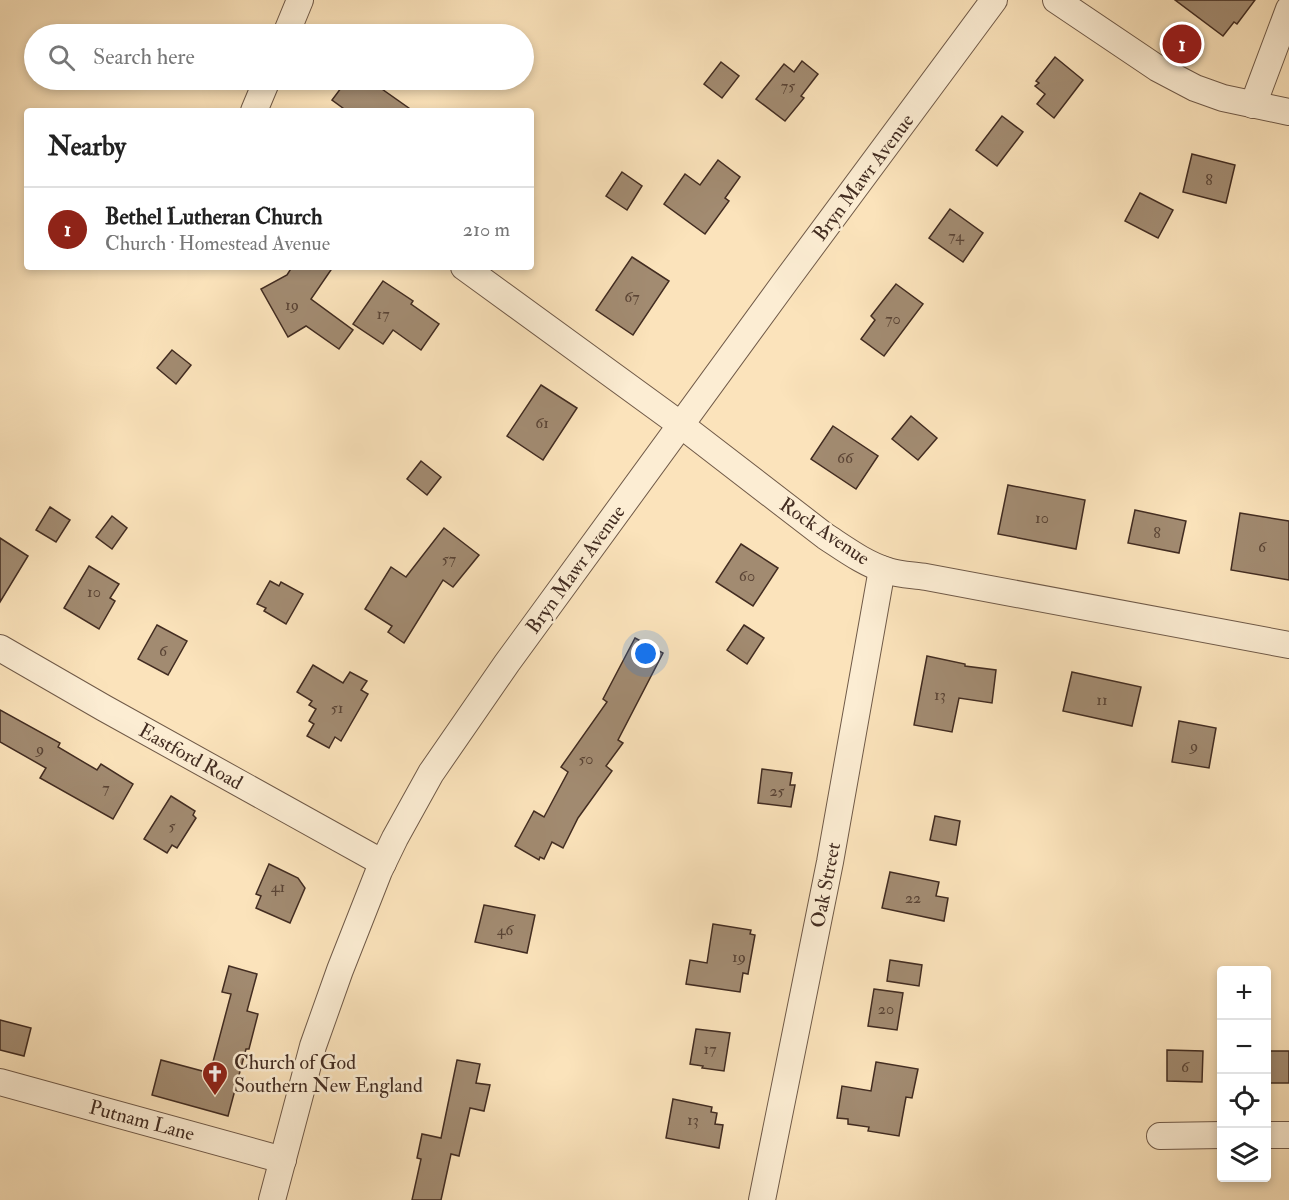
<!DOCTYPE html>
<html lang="en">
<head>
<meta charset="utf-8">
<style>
	body { margin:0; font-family:"IM FELL Double Pica",serif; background:#f6f6f6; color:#222 }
	.controls { position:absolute; right:18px; bottom:18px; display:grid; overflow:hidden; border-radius:6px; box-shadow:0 3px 9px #0003 }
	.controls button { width:54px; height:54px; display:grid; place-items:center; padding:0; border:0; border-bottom:2px solid #e0e0e0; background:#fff; color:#222; font:30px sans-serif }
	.you { position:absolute; left:646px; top:654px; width:21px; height:21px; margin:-15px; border:4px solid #fff; border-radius:50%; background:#1a73e8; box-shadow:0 0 0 9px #1a73e833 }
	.badge { display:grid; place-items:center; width:39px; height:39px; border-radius:50%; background:#8f2418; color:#fff; font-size:20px; font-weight:700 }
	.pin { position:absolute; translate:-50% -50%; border:3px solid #fff; box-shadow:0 2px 6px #0006 }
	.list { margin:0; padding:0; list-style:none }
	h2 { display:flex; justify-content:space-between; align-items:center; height:78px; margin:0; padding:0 24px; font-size:26px }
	h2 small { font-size:20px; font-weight:400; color:#767676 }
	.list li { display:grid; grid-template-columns:39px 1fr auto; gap:18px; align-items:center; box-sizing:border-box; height:84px; padding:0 24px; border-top:2px solid #e0e0e0 }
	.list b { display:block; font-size:22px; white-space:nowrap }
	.list p { margin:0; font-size:20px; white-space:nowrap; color:#767676 }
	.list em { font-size:20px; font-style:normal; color:#767676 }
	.icon { flex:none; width:33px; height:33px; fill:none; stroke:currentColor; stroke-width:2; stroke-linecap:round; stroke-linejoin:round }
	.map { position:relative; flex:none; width:1289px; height:1200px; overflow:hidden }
	.search { position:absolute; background:#fff; box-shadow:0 3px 9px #0003; left:24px; top:24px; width:510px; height:66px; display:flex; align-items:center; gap:15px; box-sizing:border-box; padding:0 21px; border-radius:33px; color:#767676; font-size:22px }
	.panel { position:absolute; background:#fff; box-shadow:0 3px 9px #0003; left:24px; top:108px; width:510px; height:162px; border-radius:6px }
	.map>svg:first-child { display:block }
	.building { fill:#a28b71; stroke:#422c21; stroke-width:1.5 }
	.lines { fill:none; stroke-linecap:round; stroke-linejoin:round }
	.minor-casing { stroke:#705a48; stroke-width:28 }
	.minor { stroke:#fcedd3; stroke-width:26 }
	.labels { text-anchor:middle; stroke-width:5; stroke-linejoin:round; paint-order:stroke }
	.number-label { font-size:16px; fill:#5a4435 }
	.street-label { font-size:20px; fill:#422c21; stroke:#fcedd3 }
	.poi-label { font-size:20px; fill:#422c21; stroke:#fcedd3; text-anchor:start }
</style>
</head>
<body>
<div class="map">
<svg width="1289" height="1200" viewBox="0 0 1289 1200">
	<rect width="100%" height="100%" fill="#fbe3bb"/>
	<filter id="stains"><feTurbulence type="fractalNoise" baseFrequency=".00333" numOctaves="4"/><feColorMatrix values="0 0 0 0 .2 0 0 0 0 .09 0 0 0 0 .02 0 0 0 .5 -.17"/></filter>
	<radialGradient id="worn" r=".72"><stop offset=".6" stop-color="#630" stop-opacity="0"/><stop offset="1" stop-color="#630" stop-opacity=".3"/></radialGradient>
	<g class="building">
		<polygon points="1175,0 1255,0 1237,24 1234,22 1223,36"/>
		<polygon points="1055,57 1083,80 1054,118 1037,104 1045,94 1035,86 1039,83 1036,81"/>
		<polygon points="802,61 818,74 801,96 804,98 785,121 756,99 784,64 794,72"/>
		<polygon points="721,62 739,76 722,98 704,84"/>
		<polygon points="347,80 369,80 413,111 347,111 332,100"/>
		<polygon points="1002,116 1023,132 997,166 976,150"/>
		<polygon points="1192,154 1235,165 1226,203 1183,192"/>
		<polygon points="718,160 740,177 725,198 729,201 705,234 664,204 685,174 700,185"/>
		<polygon points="622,172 642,186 627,210 606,196"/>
		<polygon points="1140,193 1173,210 1158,238 1125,221"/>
		<polygon points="950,209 983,233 963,262 929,238"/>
		<polygon points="632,257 669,281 633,335 596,310"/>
		<polygon points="292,267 333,267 311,299 353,330 339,349 306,326 288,337 261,289 287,275"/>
		<polygon points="383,281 413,301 411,304 439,324 421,350 393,330 383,344 353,324"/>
		<polygon points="896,284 923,304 884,356 861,339 875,320 871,316"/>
		<polygon points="172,350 191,365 176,384 157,368"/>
		<polygon points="541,385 577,408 543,460 507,436"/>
		<polygon points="911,416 937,438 918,460 892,439"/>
		<polygon points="833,426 878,456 856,489 811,459"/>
		<polygon points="421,461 441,477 427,495 407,479"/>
		<polygon points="1008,485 1085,500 1076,549 998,534"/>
		<polygon points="50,507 70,520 56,542 36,530"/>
		<polygon points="1135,510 1186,521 1179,553 1128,543"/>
		<polygon points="1240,513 1289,521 1289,580 1231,570"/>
		<polygon points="112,516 127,528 112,549 96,537"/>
		<polygon points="444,528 479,555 453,587 443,580 404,643 388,632 392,626 365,609 391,567 406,577"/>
		<polygon points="0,538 28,556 0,602"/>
		<polygon points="741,544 778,568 753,606 716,582"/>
		<polygon points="89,566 119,584 110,598 115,601 99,629 64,608"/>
		<polygon points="270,581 279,586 281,582 303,594 286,624 264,611 266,608 257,604"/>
		<polygon points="157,625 187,641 168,675 138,659"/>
		<polygon points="744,625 764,638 747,664 727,650"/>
		<polygon points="635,638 663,653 618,740 623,743 606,766 612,771 578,818 563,848 552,842 544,859 540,857 539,860 515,846 534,811 544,817 568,772 561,767 607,702 603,699"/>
		<polygon points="927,656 965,664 965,666 996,670 992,703 959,698 952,732 914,725"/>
		<polygon points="313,665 343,683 350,672 367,681 361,690 368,694 341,741 335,737 329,748 307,736 314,724 309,721 316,709 309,705 312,701 297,692"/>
		<polygon points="1072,672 1141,687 1132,726 1063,711"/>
		<polygon points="0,710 60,743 58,747 97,770 101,764 133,784 113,819 40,778 46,768 0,742"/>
		<polygon points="1179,721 1216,728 1209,768 1172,762"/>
		<polygon points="762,769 792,773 790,785 795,785 791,807 758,803"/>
		<polygon points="171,796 195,811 193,815 196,818 177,848 172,845 167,853 144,839"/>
		<polygon points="935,816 960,821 956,845 930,840"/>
		<polygon points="269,864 298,878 305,888 290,923 256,908 261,896 256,894"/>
		<polygon points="890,872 939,882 936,896 948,898 944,921 882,908"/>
		<polygon points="484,905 535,915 527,953 475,942"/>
		<polygon points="713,924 751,930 750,934 755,935 748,974 743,973 740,992 686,984 690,960 707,963"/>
		<polygon points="890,960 922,965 919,986 887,981"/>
		<polygon points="229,966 257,974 247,1011 258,1014 249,1049 246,1049 228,1116 152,1095 161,1060 210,1073 231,994 222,992"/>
		<polygon points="874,989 903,993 897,1030 868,1026"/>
		<polygon points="0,1020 31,1028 24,1056 0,1050"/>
		<polygon points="696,1029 730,1033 724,1071 702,1068 703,1066 690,1064"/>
		<polygon points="1167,1050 1203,1051 1202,1082 1167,1081"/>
		<rect x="1269" y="1051" width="20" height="32"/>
		<polygon points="457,1060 480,1064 476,1083 490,1085 484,1111 470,1108 459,1156 451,1154 441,1200 412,1200 421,1159 417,1158 422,1134 441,1138"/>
		<polygon points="876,1062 918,1069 912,1098 906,1097 899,1136 868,1131 869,1127 848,1124 848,1119 837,1118 842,1086 871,1091"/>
		<polygon points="673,1099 712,1107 711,1112 717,1113 715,1124 723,1125 719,1148 666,1138"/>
	</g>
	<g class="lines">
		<defs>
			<g id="minor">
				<polyline points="1056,0 1157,68 1195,88 1223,98 1289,112"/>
				<polyline points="286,34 300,0"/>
				<polyline points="1253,105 1289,9"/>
				<polyline points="254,111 267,80"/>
				<path d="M464 267 681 425 825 536C845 549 865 564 888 571 900 575 914 575 926 577L1289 645"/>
				<polyline points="0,648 104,708 383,863"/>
				<polyline points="0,1082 283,1160"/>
				<polyline points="1266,1135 1289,1135"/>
				<polyline points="1160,1136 1222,1135"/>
				<polyline points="272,1200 313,1046 340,970 379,871 395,838 431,773 507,663 785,282 994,0"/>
				<polyline points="762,1200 830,862 882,569"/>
			</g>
		</defs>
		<use href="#minor" class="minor-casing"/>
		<use href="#minor" class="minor"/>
	</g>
	<defs>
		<symbol id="church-pin" viewBox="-11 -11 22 30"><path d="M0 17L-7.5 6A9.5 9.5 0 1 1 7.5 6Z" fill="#8f2418" stroke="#fcedd3"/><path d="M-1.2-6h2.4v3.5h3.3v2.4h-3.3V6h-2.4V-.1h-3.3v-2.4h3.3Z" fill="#fff"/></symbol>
	</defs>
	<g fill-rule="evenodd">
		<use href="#church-pin" x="200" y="1059" width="30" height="40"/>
	</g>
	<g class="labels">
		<g class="number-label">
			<text x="788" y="91">75</text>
			<text x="1209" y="185">8</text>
			<text x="956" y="241">74</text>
			<text x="632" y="302">67</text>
			<text x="292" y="310">19</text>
			<text x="383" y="319">17</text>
			<text x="893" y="324">70</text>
			<text x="542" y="428">61</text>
			<text x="845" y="463">66</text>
			<text x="1042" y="523">10</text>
			<text x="1157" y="538">8</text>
			<text x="1262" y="552">6</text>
			<text x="449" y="564">57</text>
			<text x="747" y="581">60</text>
			<text x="94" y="597">10</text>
			<text x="163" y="656">6</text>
			<text x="940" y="700">13</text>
			<text x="1102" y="705">11</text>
			<text x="337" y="713">51</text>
			<text x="1194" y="751">9</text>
			<text x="40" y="754">9</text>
			<text x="586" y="764">50</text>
			<text x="106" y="793">7</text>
			<text x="777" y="796">25</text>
			<text x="172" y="831">5</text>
			<text x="278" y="892">41</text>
			<text x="913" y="903">22</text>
			<text x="505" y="935">46</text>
			<text x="739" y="962">19</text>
			<text x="886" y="1014">20</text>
			<text x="710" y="1054">17</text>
			<text x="1185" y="1072">6</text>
			<text x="693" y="1125">13</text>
		</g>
		<g class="street-label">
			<text transform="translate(863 177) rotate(-53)" y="7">Bryn Mawr Avenue</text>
			<text transform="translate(825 531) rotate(34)" y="7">Rock Avenue</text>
			<text transform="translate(575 569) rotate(-54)" y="7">Bryn Mawr Avenue</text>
			<text transform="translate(191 756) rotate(29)" y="7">Eastford Road</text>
			<text transform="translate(825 885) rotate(-79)" y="7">Oak Street</text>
			<text transform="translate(142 1120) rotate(15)" y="7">Putnam Lane</text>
		</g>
		<g class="poi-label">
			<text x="234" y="1069">Church of God<tspan x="234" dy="23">Southern New England</tspan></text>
		</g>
	</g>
	<rect width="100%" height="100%" filter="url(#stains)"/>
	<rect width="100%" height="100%" fill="url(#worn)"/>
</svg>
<div class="controls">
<button>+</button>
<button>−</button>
<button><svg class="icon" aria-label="locate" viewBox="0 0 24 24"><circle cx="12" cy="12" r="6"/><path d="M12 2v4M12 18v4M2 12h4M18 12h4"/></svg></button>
<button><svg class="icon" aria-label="layers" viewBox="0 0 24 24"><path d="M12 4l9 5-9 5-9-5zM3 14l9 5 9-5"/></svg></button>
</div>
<div class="you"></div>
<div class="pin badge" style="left:1182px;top:44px">1</div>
<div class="search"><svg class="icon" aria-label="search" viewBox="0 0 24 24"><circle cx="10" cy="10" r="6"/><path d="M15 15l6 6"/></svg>Search here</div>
<section class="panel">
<h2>Nearby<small></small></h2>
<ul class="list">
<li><span class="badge">1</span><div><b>Bethel Lutheran Church</b><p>Church · Homestead Avenue</p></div><em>210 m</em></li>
</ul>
</section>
</div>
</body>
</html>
